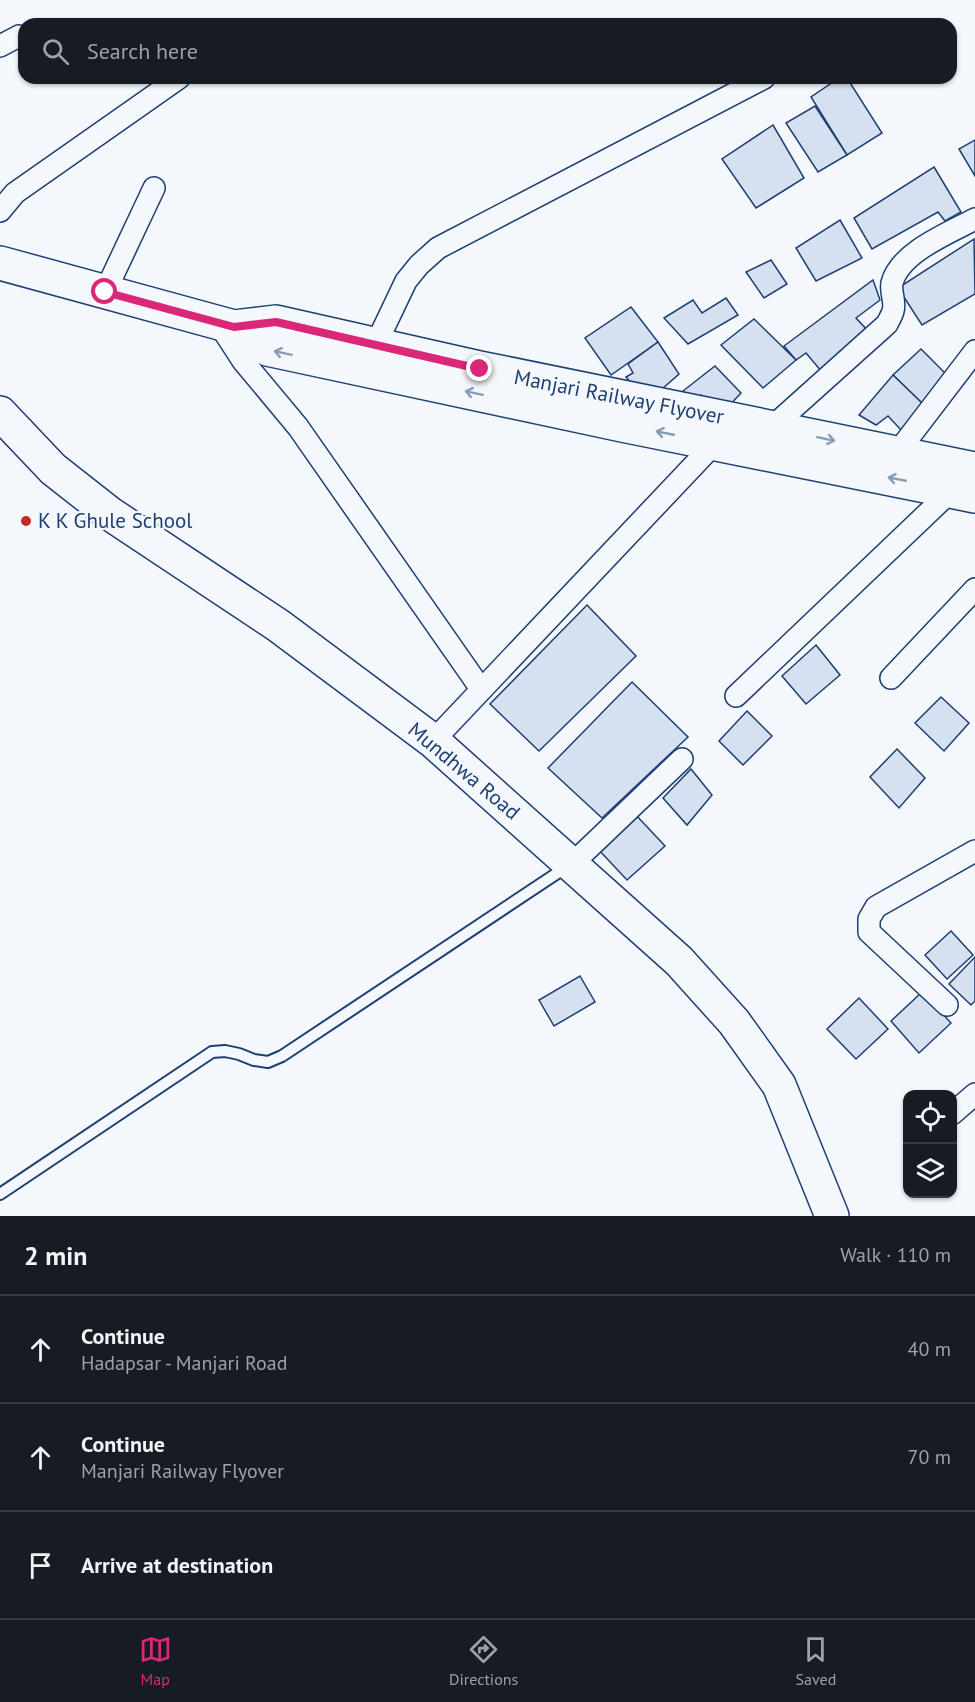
<!DOCTYPE html>
<html lang="en">
<head>
<meta charset="utf-8">
<style>
	body { margin:0; font-family:"PT Sans",sans-serif; background:#242831; color:#f1f3f6 }
	.controls { position:absolute; right:18px; bottom:18px; display:grid; overflow:hidden; border-radius:12px; box-shadow:0 2px 4px #0004 }
	.controls button { width:54px; height:54px; display:grid; place-items:center; padding:0; border:0; border-bottom:2px solid #363941; background:#171b24; color:#f1f3f6; font:30px sans-serif }
	.stop { position:absolute; width:18px; height:18px; margin:-14px; border:4px solid #db2777; border-radius:50%; background:#fff }
	.stop.end { background:#db2777; border-color:#fff; box-shadow:0 2px 6px #0008 }
	.list { margin:0; padding:0; list-style:none }
	h2 { display:flex; justify-content:space-between; align-items:center; height:78px; margin:0; padding:0 24px; font-size:26px }
	h2 small { font-size:20px; font-weight:400; color:#9ea1a6 }
	.list li { display:grid; grid-template-columns:39px 1fr auto; gap:18px; align-items:center; box-sizing:border-box; height:108px; padding:0 24px; border-top:2px solid #363941 }
	.list b { display:block; font-size:22px; white-space:nowrap }
	.list p { margin:0; font-size:20px; white-space:nowrap; color:#9ea1a6 }
	.list em { font-size:20px; font-style:normal; color:#9ea1a6 }
	.icon { flex:none; width:33px; height:33px; fill:none; stroke:currentColor; stroke-width:2; stroke-linecap:round; stroke-linejoin:round }
	.map { position:relative; flex:none; width:975px; height:1216px; overflow:hidden }
	.search { position:absolute; background:#171b24; box-shadow:0 2px 4px #0004; left:18px; right:18px; top:18px; height:66px; display:flex; align-items:center; gap:15px; box-sizing:border-box; padding:0 21px; border-radius:18px; color:#9ea1a6; font-size:22px }
	.sheet { height:402px; background:#171b24 }
	nav { display:flex; justify-content:space-around; align-items:center; box-sizing:border-box; height:84px; border-top:2px solid #363941; background:#171b24; font-size:16px; color:#9ea1a6 }
	nav a { display:grid; justify-items:center; gap:3px }
	nav .on { color:#db2777 }
	.map>svg:first-child { display:block }
	.building { fill:#d5e0f0; stroke:#1d3f73; stroke-width:1.5 }
	.lines { fill:none; stroke-linecap:round; stroke-linejoin:round }
	.service-casing { stroke:#1d3f73; stroke-width:14 }
	.minor-casing { stroke:#1d3f73; stroke-width:24 }
	.primary-casing { stroke:#1d3f73; stroke-width:36 }
	.service { stroke:#f4f7fb; stroke-width:10 }
	.minor { stroke:#f4f7fb; stroke-width:21 }
	.primary { stroke:#f4f7fb; stroke-width:33 }
	.oneway { stroke:#889bb7 }
	.route { stroke:#db2777; stroke-width:8 }
	.poi-dot { fill:#c62828; stroke:#f4f7fb; stroke-width:2 }
	.labels { text-anchor:middle; stroke-width:4.5; stroke-linejoin:round; paint-order:stroke }
	.street-label { font-size:21px; fill:#1d3f73; stroke:#f4f7fb }
	.poi-label { font-size:21px; fill:#1d3f73; stroke:#f4f7fb; text-anchor:start }
</style>
</head>
<body>
<div class="map">
<svg width="975" height="1216" viewBox="0 0 975 1216">
	<rect width="100%" height="100%" fill="#f4f7fb"/>
	<g class="building">
		<polygon points="839,78 847,78 882,133 847,155 811,97"/>
		<polygon points="815,106 847,155 818,172 786,123"/>
		<polygon points="773,125 804,178 756,208 722,159"/>
		<polygon points="975,140 975,176 959,149"/>
		<polygon points="934,167 961,212 945,221 938,212 872,249 854,218"/>
		<polygon points="840,220 862,258 816,281 796,248"/>
		<polygon points="974,239 975,294 922,325 898,288"/>
		<polygon points="771,260 787,284 764,298 746,272"/>
		<polygon points="873,280 880,300 856,318 872,335 822,372 806,353 796,360 784,346"/>
		<polygon points="726,298 738,315 688,344 664,318 693,300 702,313"/>
		<polygon points="631,307 658,342 611,375 585,338"/>
		<polygon points="754,319 796,360 763,388 721,345"/>
		<polygon points="658,342 679,374 654,396 636,389 626,377 633,373 628,364"/>
		<polygon points="921,349 946,374 924,405 893,375"/>
		<polygon points="715,366 741,393 725,410 710,406 701,395 692,402 683,391"/>
		<polygon points="893,375 924,405 901,430 888,416 876,425 859,415"/>
		<polygon points="587,605 636,656 539,751 490,704"/>
		<polygon points="816,645 840,675 806,704 782,676"/>
		<polygon points="632,682 688,737 602,818 548,768"/>
		<polygon points="941,697 969,723 944,751 915,723"/>
		<polygon points="747,711 772,736 743,765 719,741"/>
		<polygon points="897,749 925,778 899,808 870,777"/>
		<polygon points="691,769 712,795 687,825 663,798"/>
		<polygon points="635,814 665,846 627,880 598,849"/>
		<polygon points="951,931 973,955 947,979 925,955"/>
		<polygon points="975,957 975,1001 971,1005 949,984"/>
		<polygon points="580,976 595,1002 554,1026 539,1000"/>
		<polygon points="922,992 951,1023 919,1053 891,1021"/>
		<polygon points="859,998 888,1029 856,1059 827,1029"/>
	</g>
	<g class="lines">
		<defs>
			<polyline id="service" points="0,1194 212,1052 225,1051 239,1054 254,1060 268,1062 282,1056 568,866"/>
			<g id="minor">
				<polyline points="0,46 19,36"/>
				<polyline points="0,211 15,193 179,78"/>
				<polyline points="105,292 154,188"/>
				<polyline points="219,324 243,361 298,427 481,689"/>
				<polyline points="376,344 406,281 419,265 438,248 764,78"/>
				<path d="M769 435 771 428 887 324C889 320 892 315 893 311 896 302 890 292 892 283 900 252 949 233 975 219"/>
				<polyline points="897,453 975,351"/>
				<polyline points="891,678 975,589"/>
				<polyline points="736,696 951,491"/>
				<polyline points="433,741 715,443 716,435"/>
				<polyline points="572,864 682,759"/>
				<polyline points="947,1005 869,932 869,919 876,907 975,851"/>
				<polyline points="952,1114 975,1094"/>
			</g>
			<g id="primary">
				<polyline points="0,263 234,327 267,349 622,425 975,496"/>
				<polyline points="234,327 276,322 480,368 975,469"/>
				<polyline points="0,413 53,469 109,513 279,626 433,741 679,961 734,1022 779,1085 832,1216"/>
			</g>
		</defs>
		<use href="#service" class="service-casing"/>
		<use href="#minor" class="minor-casing"/>
		<use href="#primary" class="primary-casing"/>
		<use href="#service" class="service"/>
		<use href="#minor" class="minor"/>
		<use href="#primary" class="primary"/>
	</g>
	<defs><path id="oneway-shaft" d="M-6 0H5M1.5-3L5.5 0L1.5 3" fill="none" stroke-width="1.6" stroke-linecap="round" stroke-linejoin="round" transform="scale(1.5)"/></defs>
	<g class="oneway">
		<use href="#oneway-shaft" transform="translate(283 353) rotate(-168)"/>
		<use href="#oneway-shaft" transform="translate(474 393) rotate(-168)"/>
		<use href="#oneway-shaft" transform="translate(665 433) rotate(-169)"/>
		<use href="#oneway-shaft" transform="translate(826 439) rotate(12)"/>
		<use href="#oneway-shaft" transform="translate(897 479) rotate(-169)"/>
	</g>
	<g class="lines">
		<polyline class="route" points="105,292 234,327 276,322 480,369"/>
	</g>
	<circle class="poi-dot" cx="26" cy="521" r="6"/>
	<g class="labels">
		<g class="street-label">
			<text transform="translate(619 397) rotate(11)" y="7">Manjari Railway Flyover</text>
			<text transform="translate(464 771) rotate(40)" y="7">Mundhwa Road</text>
		</g>
		<g class="poi-label">
			<text x="38" y="528">K K Ghule School</text>
		</g>
	</g>
</svg>
<div class="controls">
<button><svg class="icon" aria-label="locate" viewBox="0 0 24 24"><circle cx="12" cy="12" r="6"/><path d="M12 2v4M12 18v4M2 12h4M18 12h4"/></svg></button>
<button><svg class="icon" aria-label="layers" viewBox="0 0 24 24"><path d="M12 4l9 5-9 5-9-5zM3 14l9 5 9-5"/></svg></button>
</div>
<div class="stop" style="left:105px;top:292px"></div>
<div class="stop end" style="left:480px;top:369px"></div>
<div class="search"><svg class="icon" aria-label="search" viewBox="0 0 24 24"><circle cx="10" cy="10" r="6"/><path d="M15 15l6 6"/></svg>Search here</div>
</div>
<section class="sheet">
<h2>2 min<small>Walk · 110 m</small></h2>
<ul class="list">
<li><svg class="icon" aria-label="ahead" viewBox="0 0 24 24"><path d="M12 20V5M6 11l6-6 6 6"/></svg><div><b>Continue</b><p>Hadapsar - Manjari Road</p></div><em>40 m</em></li>
<li><svg class="icon" aria-label="ahead" viewBox="0 0 24 24"><path d="M12 20V5M6 11l6-6 6 6"/></svg><div><b>Continue</b><p>Manjari Railway Flyover</p></div><em>70 m</em></li>
<li><svg class="icon" aria-label="arrive" viewBox="0 0 24 24"><path d="M6 21V4h12l-3 4 3 4H6"/></svg><div><b>Arrive at destination</b></div></li>
</ul>
</section>
<nav>
<a class="on"><svg class="icon" aria-label="map" viewBox="0 0 24 24"><path d="M3 6l6-2 6 2 6-2v14l-6 2-6-2-6 2zM9 4v14M15 6v14"/></svg>Map</a>
<a><svg class="icon" aria-label="directions" viewBox="0 0 24 24"><path d="M12 3l9 9-9 9-9-9zM9 14v-3h6M13 9l2 2-2 2"/></svg>Directions</a>
<a><svg class="icon" aria-label="saved" viewBox="0 0 24 24"><path d="M7 4h10v16l-5-4-5 4z"/></svg>Saved</a>
</nav>
</body>
</html>
